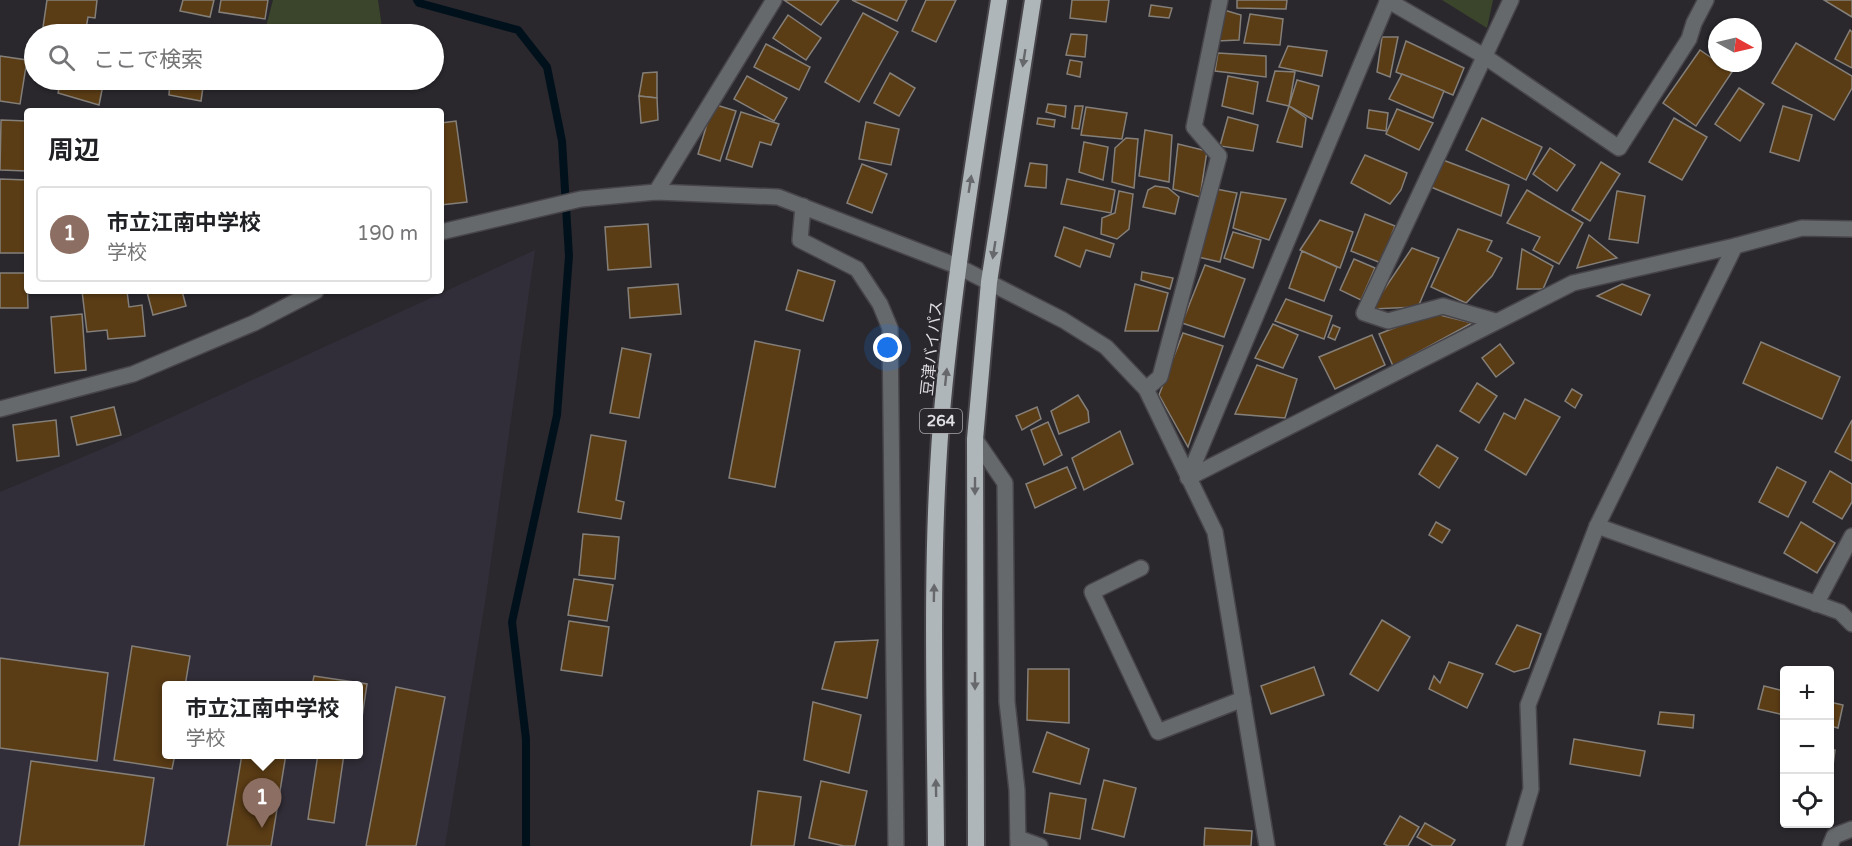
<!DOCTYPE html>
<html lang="ja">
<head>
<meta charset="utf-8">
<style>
	body { margin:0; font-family:"Varela Round","Noto Sans JP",sans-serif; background:#f2f2f2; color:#202124 }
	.controls { position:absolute; right:18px; bottom:18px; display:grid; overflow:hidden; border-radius:6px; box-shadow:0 2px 4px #0004 }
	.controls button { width:54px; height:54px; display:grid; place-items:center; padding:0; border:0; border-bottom:2px solid #e0e0e0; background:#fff; color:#202124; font:30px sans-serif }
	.compass { position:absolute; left:1708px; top:18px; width:54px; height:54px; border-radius:50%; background:#fff; box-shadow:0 2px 4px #0004; rotate:98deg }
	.you { position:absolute; left:888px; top:348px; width:21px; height:21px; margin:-15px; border:4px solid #fff; border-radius:50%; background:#1a73e8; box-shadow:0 0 0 9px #1a73e833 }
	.badge { display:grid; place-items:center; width:39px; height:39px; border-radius:50%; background:#3b7244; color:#fff; font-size:20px; font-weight:700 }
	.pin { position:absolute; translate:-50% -50px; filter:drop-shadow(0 2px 3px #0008) }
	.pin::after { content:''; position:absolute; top:32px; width:21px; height:18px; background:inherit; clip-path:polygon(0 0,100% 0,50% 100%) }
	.popup { position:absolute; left:162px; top:681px; width:201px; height:78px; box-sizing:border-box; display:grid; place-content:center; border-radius:6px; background:#fff; filter:drop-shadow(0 2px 4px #0005); font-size:20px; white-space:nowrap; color:#757577 }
	.popup b { font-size:22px; color:#202124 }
	.popup::after { content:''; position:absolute; left:50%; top:100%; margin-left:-12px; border:12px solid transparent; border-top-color:#fff }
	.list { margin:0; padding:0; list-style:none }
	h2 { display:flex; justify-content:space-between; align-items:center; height:78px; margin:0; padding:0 24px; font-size:26px }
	h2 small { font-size:20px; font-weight:400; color:#757577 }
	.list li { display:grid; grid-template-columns:39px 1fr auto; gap:18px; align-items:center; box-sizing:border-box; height:96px; margin:0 12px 12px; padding:0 12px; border:2px solid #e0e0e0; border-radius:6px }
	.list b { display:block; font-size:22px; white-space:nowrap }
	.list p { margin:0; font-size:20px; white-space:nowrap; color:#757577 }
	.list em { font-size:20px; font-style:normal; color:#757577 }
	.icon { flex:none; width:33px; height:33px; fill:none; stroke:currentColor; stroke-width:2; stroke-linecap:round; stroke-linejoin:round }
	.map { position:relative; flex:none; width:1852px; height:846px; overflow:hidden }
	.search { position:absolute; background:#fff; box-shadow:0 2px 4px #0004; left:24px; top:24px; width:420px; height:66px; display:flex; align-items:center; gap:15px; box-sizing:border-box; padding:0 21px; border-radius:33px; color:#757577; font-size:22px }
	.panel { position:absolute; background:#fff; box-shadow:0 2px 4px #0004; left:24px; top:108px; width:420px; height:186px; border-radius:6px }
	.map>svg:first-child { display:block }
	.built { fill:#322e39; fill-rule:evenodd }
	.green { fill:#3b452b }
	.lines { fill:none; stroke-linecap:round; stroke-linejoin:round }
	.stream { stroke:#00111c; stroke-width:8 }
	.building { fill:#5a3c15; stroke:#847f79; stroke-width:1.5 }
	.minor-casing { stroke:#47454a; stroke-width:18 }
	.tertiary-casing { stroke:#47454a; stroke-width:18 }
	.trunk-casing { stroke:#47454a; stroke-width:20 }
	.minor { stroke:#66696b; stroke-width:15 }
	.tertiary { stroke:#66696b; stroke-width:15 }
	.trunk { stroke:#afb6b9; stroke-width:16 }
	.oneway { fill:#66686c }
	.labels { text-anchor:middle; stroke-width:4.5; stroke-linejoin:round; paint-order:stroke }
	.shield { fill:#2a282d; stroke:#a9a7ab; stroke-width:1.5 }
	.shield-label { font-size:15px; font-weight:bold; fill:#dfdee1 }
	.street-label { font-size:16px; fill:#dfdee1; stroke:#2a282d }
</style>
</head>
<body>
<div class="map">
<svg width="1852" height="846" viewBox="0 0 1852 846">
	<rect width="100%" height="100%" fill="#2a282d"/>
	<path class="built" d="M535 250 486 596 445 846H0V492L111 445ZM166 686H358V754H166Z"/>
	<g class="green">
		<polygon points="273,0 378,0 383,34 264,34"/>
		<polygon points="1442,0 1493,0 1487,28"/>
	</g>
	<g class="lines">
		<polyline class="stream" points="417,0 419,3 518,30 547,67 562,141 569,256 557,415 512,622 526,739 526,846"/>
	</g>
	<g class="building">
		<polygon points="47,0 97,0 95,18 88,17 85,34 42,34"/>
		<polygon points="183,0 214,0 210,17 180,11"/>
		<polygon points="221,0 268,0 265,19 219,12"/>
		<polygon points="784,0 839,0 821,25"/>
		<polygon points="852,0 907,0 897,21"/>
		<polygon points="926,0 956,0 936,42 912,31"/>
		<polygon points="1072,0 1109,0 1106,22 1070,18"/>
		<polygon points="1237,0 1287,0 1286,9 1237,8"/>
		<polygon points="1824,0 1852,0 1852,17"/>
		<polygon points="1151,5 1172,8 1169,18 1149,16"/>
		<polygon points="1224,10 1241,15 1239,40 1217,41"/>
		<polygon points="863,13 898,32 859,102 825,82"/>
		<polygon points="1250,14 1283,19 1280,45 1244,43"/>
		<polygon points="788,15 821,38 806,60 773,38"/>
		<polygon points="1850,30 1852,32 1852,68 1835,59"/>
		<polygon points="1071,34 1087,35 1085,57 1066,55"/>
		<polygon points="1382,37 1398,37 1390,77 1377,72"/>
		<polygon points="1406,41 1464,68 1453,95 1396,72"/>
		<polygon points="1796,43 1852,76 1852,88 1834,120 1772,83"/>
		<polygon points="766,44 810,67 799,90 754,67"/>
		<polygon points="1288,46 1327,51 1322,76 1279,67"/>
		<polygon points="1700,50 1732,72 1696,126 1663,103"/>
		<polygon points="1218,53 1266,56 1266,77 1215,71"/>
		<polygon points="0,56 27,60 20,104 0,101"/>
		<polygon points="1070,60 1082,62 1080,77 1067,74"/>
		<polygon points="1275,71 1295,72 1289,106 1267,101"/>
		<polygon points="657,72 657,98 639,96 643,73"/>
		<polygon points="890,73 915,88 899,116 874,103"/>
		<polygon points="1402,74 1444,91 1433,118 1389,99"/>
		<polygon points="747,76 787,98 774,121 734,99"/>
		<polygon points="1228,76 1258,82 1253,114 1222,106"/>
		<polygon points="61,80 104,80 99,105 58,93"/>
		<polygon points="170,80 204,80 201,101 169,95"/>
		<polygon points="1297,80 1319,86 1312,119 1289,106"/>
		<polygon points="1739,88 1764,104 1740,141 1715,124"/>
		<polygon points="639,96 657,98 658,120 641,123"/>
		<polygon points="713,104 736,111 720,161 698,154"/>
		<polygon points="1048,104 1066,106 1065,117 1046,112"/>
		<polygon points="1075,106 1083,106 1079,129 1072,128"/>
		<polygon points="1289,106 1306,118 1302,147 1277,142"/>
		<polygon points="1783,106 1812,115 1799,161 1770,152"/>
		<polygon points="1086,107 1127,113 1122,139 1081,135"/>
		<polygon points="1397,109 1433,123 1419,150 1386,134"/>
		<polygon points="1369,110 1388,113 1386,131 1367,128"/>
		<polygon points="741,112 779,124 771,145 760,142 752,167 726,159"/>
		<polygon points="1228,117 1258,125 1253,151 1220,146"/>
		<polygon points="1038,118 1055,120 1054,127 1037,124"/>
		<polygon points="1482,118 1542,147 1526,180 1466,150"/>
		<polygon points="1674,118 1707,137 1682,180 1649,162"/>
		<polygon points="1,120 27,121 27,171 0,170"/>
		<polygon points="456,121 467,202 441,205 441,123"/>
		<polygon points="866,122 899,129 891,165 859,159"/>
		<polygon points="1145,130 1172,135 1169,182 1139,176"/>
		<polygon points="1126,138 1138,139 1134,188 1112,182 1115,148"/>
		<polygon points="1084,142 1108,147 1103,180 1079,172"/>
		<polygon points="1178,144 1207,151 1200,197 1173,189"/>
		<polygon points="1550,148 1575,165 1557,191 1533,174"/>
		<polygon points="1365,155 1407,173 1401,190 1390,204 1351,183"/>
		<polygon points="1443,160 1509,185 1501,216 1431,187"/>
		<polygon points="1601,162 1620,174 1590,221 1572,210"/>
		<polygon points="1030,163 1047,165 1046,188 1025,186"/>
		<polygon points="862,164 887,174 872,213 847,203"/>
		<polygon points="0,179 27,180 26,253 0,253"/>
		<polygon points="1067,179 1115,190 1111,213 1061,204"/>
		<polygon points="1155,186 1168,188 1179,197 1175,214 1143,207 1148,190"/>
		<polygon points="1216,189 1237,193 1220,262 1198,257"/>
		<polygon points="1527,190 1583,223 1559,264 1533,250 1540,237 1507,223"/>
		<polygon points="1119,191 1133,194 1129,229 1117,239 1101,234 1102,218 1115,213"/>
		<polygon points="1617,191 1645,196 1638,243 1609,239"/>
		<polygon points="1241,192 1286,199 1269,240 1233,228"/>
		<polygon points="1365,214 1395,226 1381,263 1351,251"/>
		<polygon points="1320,220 1353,232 1340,268 1300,250"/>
		<polygon points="648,224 651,267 608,270 605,227"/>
		<polygon points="1064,227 1114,244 1110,257 1086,250 1080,267 1055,256"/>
		<polygon points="1458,229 1492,241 1487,251 1502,258 1492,276 1466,303 1431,287"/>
		<polygon points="1233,232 1261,240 1253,268 1224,258"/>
		<polygon points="1589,235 1617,258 1577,268"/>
		<polygon points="1412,248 1439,258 1418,307 1371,309"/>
		<polygon points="1522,249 1553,266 1543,289 1517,289"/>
		<polygon points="1302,251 1337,267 1324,301 1289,288"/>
		<polygon points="1354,259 1375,268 1361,300 1340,290"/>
		<polygon points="1205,265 1245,279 1224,337 1182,323"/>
		<polygon points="798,270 835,281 823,321 786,310"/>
		<polygon points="1142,272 1173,278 1170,289 1141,280"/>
		<polygon points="0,273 27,273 28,308 0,308"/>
		<polygon points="678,284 681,314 630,318 628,288"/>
		<polygon points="1135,284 1168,293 1158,331 1125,331"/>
		<polygon points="1622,284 1650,295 1641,315 1597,296"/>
		<polygon points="82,291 127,291 129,307 142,305 145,336 108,339 107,330 87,332"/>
		<polygon points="182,291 186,306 153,315 147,292"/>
		<polygon points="1286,299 1332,316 1324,339 1275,321"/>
		<polygon points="1432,313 1472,323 1393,366 1379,334"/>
		<polygon points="82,314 86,370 55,373 51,317"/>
		<polygon points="1273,324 1298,335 1283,368 1255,358"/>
		<polygon points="1333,325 1340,328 1335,340 1328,337"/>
		<polygon points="1183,333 1223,346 1188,447 1159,395"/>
		<polygon points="1372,335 1385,365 1335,389 1319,357"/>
		<polygon points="755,341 800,350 775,487 729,478"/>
		<polygon points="1761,342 1840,377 1822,419 1743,383"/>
		<polygon points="1500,344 1514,363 1496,377 1482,358"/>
		<polygon points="622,348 651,354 639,418 610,413"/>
		<polygon points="1257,365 1297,379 1285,418 1235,414"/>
		<polygon points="1477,383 1497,396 1479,423 1460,411"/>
		<polygon points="1572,389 1582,395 1575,408 1565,401"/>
		<polygon points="1078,395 1088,411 1089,422 1059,434 1051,411"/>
		<polygon points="1525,399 1560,417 1526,475 1485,450 1504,413 1515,419"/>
		<polygon points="114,407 121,435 77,445 71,417"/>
		<polygon points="1037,407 1041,419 1022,430 1016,416"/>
		<polygon points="56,420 59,456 17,461 13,425"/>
		<polygon points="1852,420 1852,461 1835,452"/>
		<polygon points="1048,422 1062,455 1044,465 1031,430"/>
		<polygon points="1120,431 1133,464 1084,490 1072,458"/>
		<polygon points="591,435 626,441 616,500 624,502 621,519 578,512"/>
		<polygon points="1437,445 1458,458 1439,488 1419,474"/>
		<polygon points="1067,467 1076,488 1035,508 1026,484"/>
		<polygon points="1777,467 1806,482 1788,517 1759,502"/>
		<polygon points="1830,471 1852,484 1852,502 1842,519 1813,502"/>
		<polygon points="1436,522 1450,530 1442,543 1429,535"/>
		<polygon points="1801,522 1835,543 1817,573 1784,553"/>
		<polygon points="583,534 619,537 615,579 579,575"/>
		<polygon points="574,579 613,585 607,621 568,615"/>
		<polygon points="1382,620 1410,637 1378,691 1350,674"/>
		<polygon points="569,621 609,627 602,676 561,670"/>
		<polygon points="1517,625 1541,634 1529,668 1514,672 1496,664"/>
		<polygon points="878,640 867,698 822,689 835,642"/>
		<polygon points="132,646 190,656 185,686 166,686 166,754 175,754 172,769 114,760"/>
		<polygon points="0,658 108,673 97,761 0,748"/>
		<polygon points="1449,662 1483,674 1467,708 1429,689 1434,676 1440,683"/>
		<polygon points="1314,667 1324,695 1271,714 1261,686"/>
		<polygon points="1028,669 1069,669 1069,723 1027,720"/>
		<polygon points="314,676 367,684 361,724 358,723 358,686 312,686"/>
		<polygon points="1764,686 1784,691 1784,715 1758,709"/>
		<polygon points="396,687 445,697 416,846 366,846"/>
		<polygon points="813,702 861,715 849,773 804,760"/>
		<polygon points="1830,702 1843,705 1838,728 1830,726"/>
		<polygon points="1660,712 1694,715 1693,728 1658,724"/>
		<polygon points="1047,732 1089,749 1080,784 1033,772"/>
		<polygon points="1574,739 1645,751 1640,776 1570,764"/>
		<polygon points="1830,749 1835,750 1830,789"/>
		<polygon points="242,754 286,754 271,846 227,846"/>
		<polygon points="318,754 344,754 334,823 308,819"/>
		<polygon points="31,761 154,778 144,846 19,846"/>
		<polygon points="1104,780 1136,788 1124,837 1092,829"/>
		<polygon points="821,781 867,791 855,846 844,846 809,838"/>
		<polygon points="758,791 801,797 794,846 751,846"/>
		<polygon points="1050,793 1086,799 1080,839 1044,833"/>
		<polygon points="1400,816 1419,827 1408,846 1388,846 1384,844"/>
		<polygon points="1425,823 1455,840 1451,846 1433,846 1417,837"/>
		<polygon points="1205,828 1252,831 1251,846 1204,846"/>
	</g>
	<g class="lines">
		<defs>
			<g id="minor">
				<polyline points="1387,0 1484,56 1619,148 1689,39 1694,23 1706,0"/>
				<polyline points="656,192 774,0"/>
				<polyline points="803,206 800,240 857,269 880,304 890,328 896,846"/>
				<polyline points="441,232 581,199 656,192 778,197 957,266 1063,320 1106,347 1146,389 1215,532 1267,846"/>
				<polyline points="1495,321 1443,306 1388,321 1364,313 1511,0"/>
				<polyline points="1146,389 1160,377 1219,156 1194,127 1220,0"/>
				<polyline points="0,409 133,374 254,323 316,291"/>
				<polyline points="975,439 1005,483 1007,702 1017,790 1018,846"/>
				<polyline points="1188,478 1573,283 1735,246 1802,228 1852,229"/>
				<polyline points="1597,526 1840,612 1852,624"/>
				<polyline points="1141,568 1092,592 1158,732 1243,699"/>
				<polyline points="1816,604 1852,536"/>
				<polyline points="1018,838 1040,846"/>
				<polyline points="1514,846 1531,789 1528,705 1597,526 1735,246"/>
				<polyline points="1830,846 1834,836 1852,829"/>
			</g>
			<polyline id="tertiary" points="1188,478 1388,0"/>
			<g id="trunk">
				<path d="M936 846C935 705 930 564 941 423 953 281 977 141 999 0"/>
				<polyline points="976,846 975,439 989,282 1033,0"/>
			</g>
		</defs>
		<use href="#minor" class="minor-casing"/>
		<use href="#tertiary" class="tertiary-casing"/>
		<use href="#trunk" class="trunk-casing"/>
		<use href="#minor" class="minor"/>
		<use href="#tertiary" class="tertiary"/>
		<use href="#trunk" class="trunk"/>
	</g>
	<defs><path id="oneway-solid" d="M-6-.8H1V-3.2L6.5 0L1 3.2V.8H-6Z" transform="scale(1.5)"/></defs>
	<g class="oneway">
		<use href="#oneway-solid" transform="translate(1024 58) rotate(99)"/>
		<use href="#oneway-solid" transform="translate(970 184) rotate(-81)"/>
		<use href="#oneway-solid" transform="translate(994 250) rotate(99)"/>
		<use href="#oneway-solid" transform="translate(946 377) rotate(-84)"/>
		<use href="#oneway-solid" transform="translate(975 486) rotate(90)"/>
		<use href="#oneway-solid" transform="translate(934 593) rotate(-89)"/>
		<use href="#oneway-solid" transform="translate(975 681) rotate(90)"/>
		<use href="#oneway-solid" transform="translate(936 788) rotate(-91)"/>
	</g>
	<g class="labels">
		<rect class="shield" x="920" y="409" width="42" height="24" rx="4.5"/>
		<g class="shield-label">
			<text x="941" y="426">264</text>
		</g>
		<g class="street-label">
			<text transform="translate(931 348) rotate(-84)" y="6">豆津バイパス</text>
		</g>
	</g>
</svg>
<div class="controls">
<button>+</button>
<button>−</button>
<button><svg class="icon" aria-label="locate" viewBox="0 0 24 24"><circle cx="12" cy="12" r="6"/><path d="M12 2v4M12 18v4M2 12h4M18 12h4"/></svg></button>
</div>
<svg class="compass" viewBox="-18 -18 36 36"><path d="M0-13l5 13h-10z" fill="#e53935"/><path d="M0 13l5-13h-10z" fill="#757577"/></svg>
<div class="you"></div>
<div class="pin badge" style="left:262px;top:828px;background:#8d6e63">1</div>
<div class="popup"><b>市立江南中学校</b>学校</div>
<div class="search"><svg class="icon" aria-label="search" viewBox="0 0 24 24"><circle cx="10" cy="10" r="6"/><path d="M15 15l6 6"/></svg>ここで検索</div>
<section class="panel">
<h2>周辺<small></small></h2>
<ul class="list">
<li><span class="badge" style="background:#8d6e63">1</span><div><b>市立江南中学校</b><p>学校</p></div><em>190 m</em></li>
</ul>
</section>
</div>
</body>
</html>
